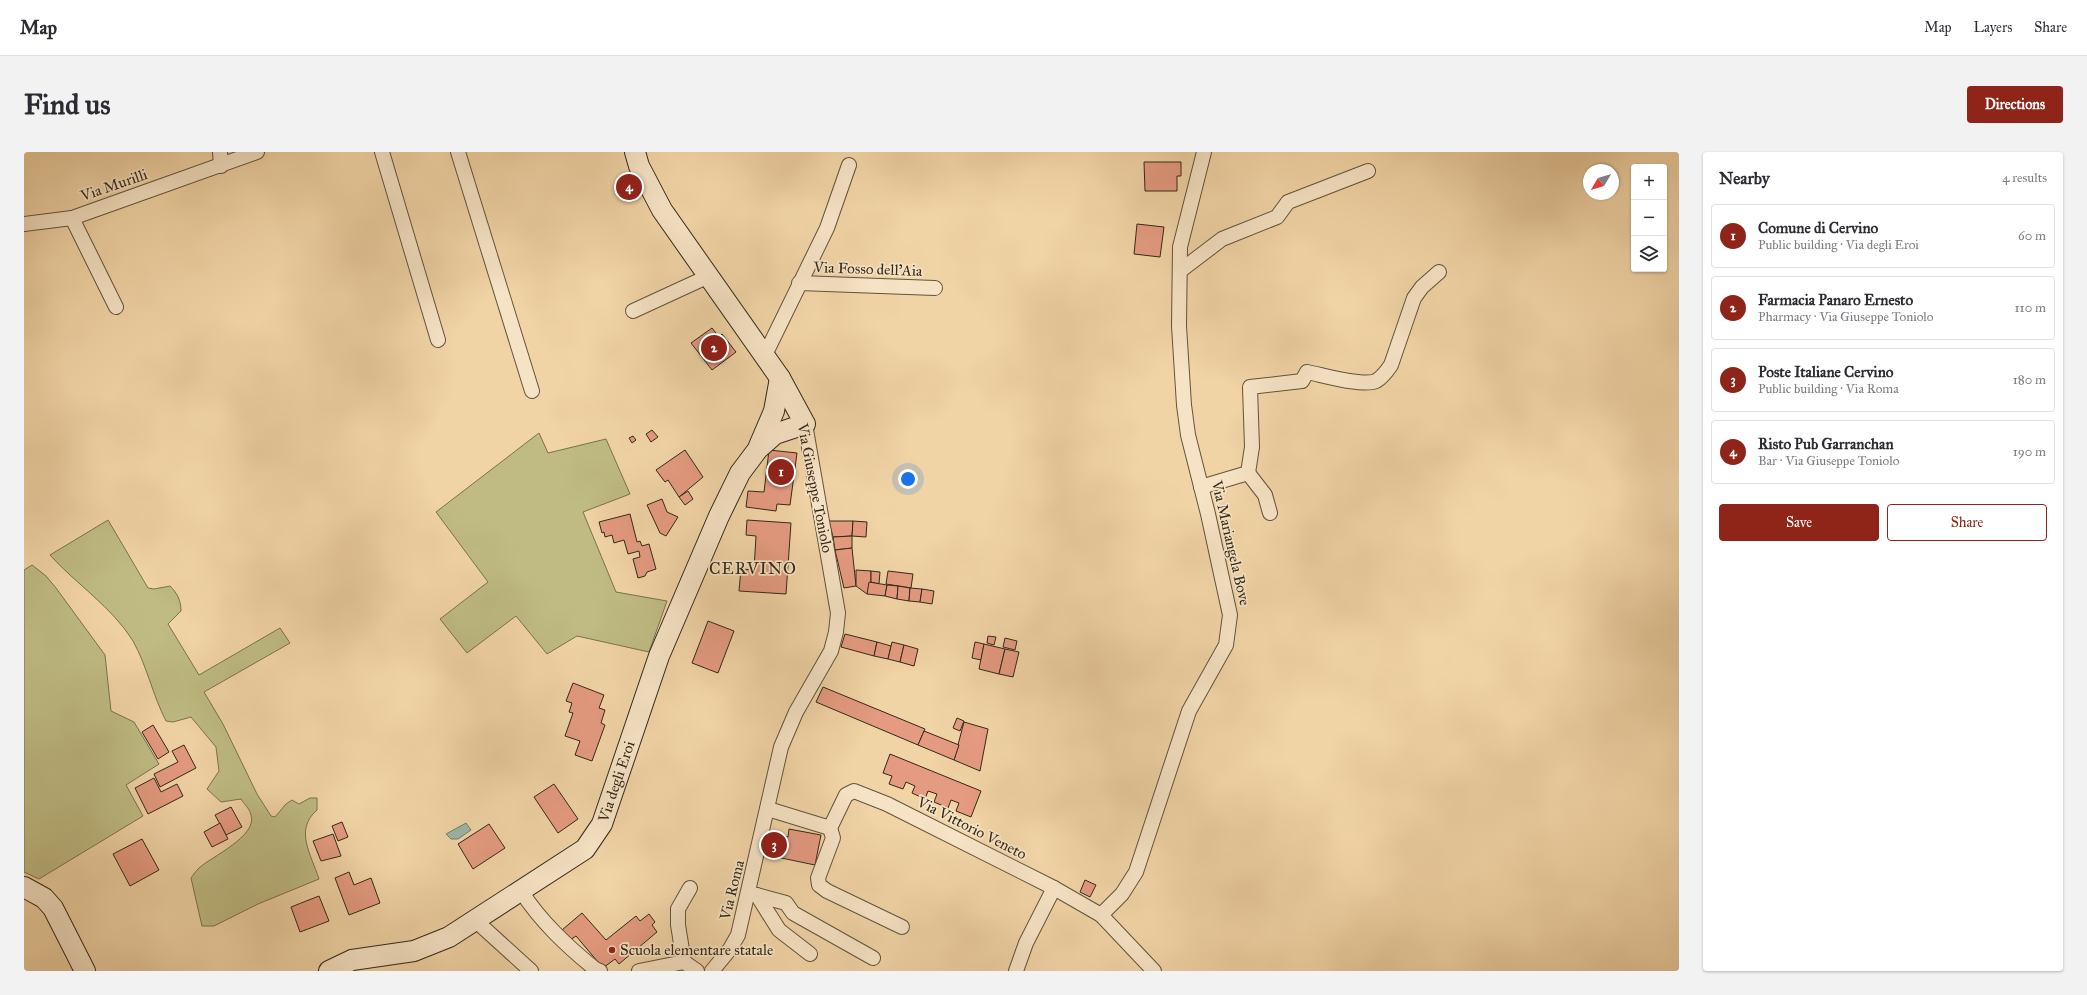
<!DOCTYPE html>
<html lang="en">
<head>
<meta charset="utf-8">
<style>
	body { margin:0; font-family:"IM FELL Great Primer",serif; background:#f2f2f3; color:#2b2b33 }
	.controls { position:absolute; right:12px; top:12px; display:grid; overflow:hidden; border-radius:4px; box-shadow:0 1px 3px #0004 }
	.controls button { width:36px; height:36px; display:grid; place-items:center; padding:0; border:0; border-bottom:1px solid #e1e1e2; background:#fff; color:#2b2b33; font:20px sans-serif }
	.compass { position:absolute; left:1559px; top:12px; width:36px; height:36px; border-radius:50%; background:#fff; box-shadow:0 1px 3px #0004; rotate:232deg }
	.you { position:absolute; left:884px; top:327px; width:14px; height:14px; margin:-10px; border:3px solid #fff; border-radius:50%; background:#1a73e8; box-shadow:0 0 0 6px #1a73e833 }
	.badge { display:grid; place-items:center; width:26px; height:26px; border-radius:50%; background:#8f2418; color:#fff; font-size:13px; font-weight:700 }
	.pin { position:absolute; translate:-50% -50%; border:2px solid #fff; box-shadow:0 1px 4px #0006 }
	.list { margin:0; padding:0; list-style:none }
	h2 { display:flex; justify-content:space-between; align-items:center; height:52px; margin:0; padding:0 16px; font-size:17px }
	h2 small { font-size:13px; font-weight:400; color:#7c7c81 }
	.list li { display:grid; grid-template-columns:26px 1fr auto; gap:12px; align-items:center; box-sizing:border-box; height:64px; margin:0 8px 8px; padding:0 8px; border:1px solid #e1e1e2; border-radius:4px }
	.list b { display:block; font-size:15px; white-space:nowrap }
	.list p { margin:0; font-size:13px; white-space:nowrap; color:#7c7c81 }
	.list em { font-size:13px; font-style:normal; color:#7c7c81 }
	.actions { display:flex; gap:8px; padding:12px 16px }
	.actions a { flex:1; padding:9px 0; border:1px solid #8f2418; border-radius:4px; text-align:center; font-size:14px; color:#8f2418 }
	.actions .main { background:#8f2418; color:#fff }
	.icon { flex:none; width:22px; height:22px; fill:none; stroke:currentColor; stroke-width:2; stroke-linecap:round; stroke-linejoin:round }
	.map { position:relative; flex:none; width:1655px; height:819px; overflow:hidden; border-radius:4px }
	header { display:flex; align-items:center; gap:24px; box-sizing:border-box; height:56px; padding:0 20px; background:#fff; border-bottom:1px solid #e1e1e2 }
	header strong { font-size:19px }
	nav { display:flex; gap:22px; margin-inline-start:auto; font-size:14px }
	.intro { display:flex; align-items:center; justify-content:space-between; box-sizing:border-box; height:96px; padding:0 24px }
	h1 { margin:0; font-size:28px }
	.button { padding:10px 18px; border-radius:4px; background:#8f2418; color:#fff; font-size:14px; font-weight:700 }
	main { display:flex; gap:24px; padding:0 24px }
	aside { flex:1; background:#fff; border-radius:4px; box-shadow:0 1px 3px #0004 }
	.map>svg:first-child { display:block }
	.green { fill:#bfbb83; stroke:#79724e }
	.water { fill:#9bb8a7; stroke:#717e6e }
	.building { fill:#e59b81; stroke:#332818 }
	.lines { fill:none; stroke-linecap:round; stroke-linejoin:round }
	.street-casing { stroke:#62533c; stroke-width:16 }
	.secondary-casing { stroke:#332818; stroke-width:22 }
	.street { stroke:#f6e3c5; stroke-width:14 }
	.secondary { stroke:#f6e3c5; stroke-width:20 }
	.poi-dot { fill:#8f2418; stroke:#f6e3c5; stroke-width:1.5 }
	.labels { text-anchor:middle; stroke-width:3.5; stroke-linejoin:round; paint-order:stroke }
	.street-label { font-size:15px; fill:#332818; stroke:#f6e3c5 }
	.poi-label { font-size:15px; fill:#332818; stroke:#f6e3c5; text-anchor:start }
	.quarter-label { font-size:17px; letter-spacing:1px; fill:#332818; stroke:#f6e3c5 }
</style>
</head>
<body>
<header>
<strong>Map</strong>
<nav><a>Map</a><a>Layers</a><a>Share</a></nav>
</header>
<div class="intro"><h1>Find us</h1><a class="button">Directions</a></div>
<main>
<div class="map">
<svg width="1655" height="819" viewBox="0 0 1655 819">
	<rect width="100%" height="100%" fill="#f1d4a6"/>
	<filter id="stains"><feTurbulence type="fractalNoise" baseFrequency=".005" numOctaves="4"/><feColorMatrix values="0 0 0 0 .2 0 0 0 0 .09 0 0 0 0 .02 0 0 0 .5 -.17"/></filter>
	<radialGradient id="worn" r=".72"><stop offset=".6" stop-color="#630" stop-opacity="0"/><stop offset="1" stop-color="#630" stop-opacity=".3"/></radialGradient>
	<g class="green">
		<polygon points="515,281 524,301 582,287 606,342 559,360 592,440 643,449 625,500 553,484 523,502 492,464 443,501 416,467 464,430 412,360"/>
		<path d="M84 368 124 436 130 437 146 434C153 441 157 448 157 459L144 472 175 523 256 476 266 491 180 540 199 572 233 642 247 664 251 665 262 652 268 648 275 652 286 646H293V658C270 678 287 702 295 727L234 752 190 774H178L167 726C169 723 172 719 175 716 187 705 234 684 227 663 226 657 220 652 217 647L197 650 183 637 195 619 192 595 167 565 149 570 142 569C129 544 123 514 109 489 88 455 52 432 26 403Z"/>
		<polygon points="8,413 22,424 32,436 81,503 87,559 110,570 135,612 102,633 119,664 15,727 0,720 0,418"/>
	</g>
	<polygon class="water" points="442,671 447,678 434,687 427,687 422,682"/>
	<g class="building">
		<polygon points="1120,10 1157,10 1157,24 1153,24 1153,39 1121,39"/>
		<polygon points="1113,72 1140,75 1136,105 1110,102"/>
		<polygon points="688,176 695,185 698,182 712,200 688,218 667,191"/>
		<polygon points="628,278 634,285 627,290 622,282"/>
		<polygon points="609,284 612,288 608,291 605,286"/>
		<polygon points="661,298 679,325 655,345 644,328 641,330 632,318"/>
		<polygon points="745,298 773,301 766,353 753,352 752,359 722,355 724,339 740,340"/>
		<polygon points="664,339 669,347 661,353 655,345"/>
		<polygon points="638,347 643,360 654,365 642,384 636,381 623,353"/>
		<polygon points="606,362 613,390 616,389 618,394 625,392 632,417 623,420 621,424 614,426 609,407 616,405 615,399 604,402 600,388 590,391 588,383 581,385 580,380 578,381 575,370"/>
		<polygon points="723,368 767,371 762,442 715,439 717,417 730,418 732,384 722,383"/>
		<polygon points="805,369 829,369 828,384 809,385"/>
		<polygon points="829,369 843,370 842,385 828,384"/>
		<polygon points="828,384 828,396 811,398 809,385"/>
		<polygon points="828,396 832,434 820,436 811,398"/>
		<polygon points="832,418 847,419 847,430 843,442 832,434"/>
		<polygon points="847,419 856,420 855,432 847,430"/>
		<polygon points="864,419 889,422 887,436 862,432"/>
		<polygon points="845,430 863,433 861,444 843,442"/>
		<polygon points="863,433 874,434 873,447 861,444"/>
		<polygon points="874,434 886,436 885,449 873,447"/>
		<polygon points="886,436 898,437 896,450 885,449"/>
		<polygon points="898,437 910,439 908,452 896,450"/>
		<polygon points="684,469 710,479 694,521 668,511"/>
		<polygon points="821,482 853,490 850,504 817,495"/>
		<polygon points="964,484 972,485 970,493 963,491"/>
		<polygon points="981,486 993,489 991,498 979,495"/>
		<polygon points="853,490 867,494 864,507 850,504"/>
		<polygon points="868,490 880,493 876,510 864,507"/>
		<polygon points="951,490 960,492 957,508 948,506"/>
		<polygon points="960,492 981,497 975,522 955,517"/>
		<polygon points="880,493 894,497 890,514 876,510"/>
		<polygon points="981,497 995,500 989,525 975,522"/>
		<polygon points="549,531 580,543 575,556 581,558 577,571 581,573 568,609 551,603 556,589 541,584 549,561 545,560 548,551 542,549"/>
		<polygon points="799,535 901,577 894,593 792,550"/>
		<polygon points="933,566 940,569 936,579 929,576"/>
		<polygon points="940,570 964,577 956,619 930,608"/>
		<polygon points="129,573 145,600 134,607 118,580"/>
		<polygon points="900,579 935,593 930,608 894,593"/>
		<polygon points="160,593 172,616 136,635 130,622 154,610 148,599"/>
		<polygon points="866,602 957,639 947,665 932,659 935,651 927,648 924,656 910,650 913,642 904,639 901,647 888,641 891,634 882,630 879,637 865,632 868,624 859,621"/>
		<polygon points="130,626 137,640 153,632 159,644 124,662 111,636"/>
		<polygon points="530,632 554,667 534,681 510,645"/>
		<polygon points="207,655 218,675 202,683 191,663"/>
		<polygon points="318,670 324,685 314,689 308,674"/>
		<polygon points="196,671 204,687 188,695 180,680"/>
		<polygon points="465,672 481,696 449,717 434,692"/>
		<polygon points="765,677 797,683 791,713 743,703 747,682 764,685"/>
		<polygon points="309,682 317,704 297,709 289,689"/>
		<polygon points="118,687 135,718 106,734 89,702"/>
		<polygon points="325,720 330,733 347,726 356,751 325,763 311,726"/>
		<polygon points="1061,728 1072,733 1066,745 1056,740"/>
		<polygon points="295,744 305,769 276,780 267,755"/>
		<polygon points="558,761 582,788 612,764 616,769 625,762 631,770 628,773 633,780 595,812 591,807 579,816 552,784 546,788 538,778"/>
	</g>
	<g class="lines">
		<defs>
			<g id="street">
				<polyline points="196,0 197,14"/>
				<polyline points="358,0 414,188"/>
				<polyline points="434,0 508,239"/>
				<polyline points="48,66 92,155"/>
				<polyline points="0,72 48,66 233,0"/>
				<polyline points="1156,119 1198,87 1253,65 1264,50 1344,19"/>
				<polyline points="775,131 911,136"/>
				<polyline points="609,159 685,124"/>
				<polyline points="741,203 803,76 825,13"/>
				<polyline points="1224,321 1241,343 1246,361"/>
				<path d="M1177 335 1224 321 1228 295 1226 235 1278 229 1283 220C1299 223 1338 235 1352 229 1359 225 1363 219 1367 213L1390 146 1398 135 1415 120"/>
				<polyline points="744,657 806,676 822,643 830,639 863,652 1030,736 1077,763 1130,819"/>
				<polyline points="806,676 809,686 794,726 795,733 803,739 878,775"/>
				<path d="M497 739C517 770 543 794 571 817L576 819"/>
				<polyline points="725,741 762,751 769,761 849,806"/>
				<polyline points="733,743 755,778 786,802"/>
				<polyline points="1077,763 1098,742 1112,720 1165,559 1202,493 1206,463 1184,362 1164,283 1160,253 1155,174 1156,95 1180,0"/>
				<polyline points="451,768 507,819"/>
				<polyline points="660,810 654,773 654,757 666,736"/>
				<polyline points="615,819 660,810 673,819"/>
				<polyline points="688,819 706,797 714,783 757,595 772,560 807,499 812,480 814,461 781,272"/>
				<polyline points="992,819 1002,791 1030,736"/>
			</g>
			<g id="secondary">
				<polyline points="735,294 750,259 756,226"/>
				<polyline points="0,735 20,746 29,756 61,819"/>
				<path id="s1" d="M305 819 328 808 390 799 425 785 561 697 578 672 635 504 695 364 716 321 734 297 751 282 781 272 756 226 638 58 615 14 611 0"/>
			</g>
		</defs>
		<use href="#street" class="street-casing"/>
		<use href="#secondary" class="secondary-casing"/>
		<use href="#street" class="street"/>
		<use href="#secondary" class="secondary"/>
	</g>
	<circle class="poi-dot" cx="588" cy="798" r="4"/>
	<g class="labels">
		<g class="street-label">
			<text transform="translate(90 33) rotate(-19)" y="5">Via Murilli</text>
			<text transform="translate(844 117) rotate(2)" y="5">Via Fosso dell'Aia</text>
			<text transform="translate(791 336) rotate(79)" y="5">Via Giuseppe Toniolo</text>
			<text transform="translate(1207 391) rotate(77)" y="5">Via Mariangela Bove</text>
			<text dy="5" stroke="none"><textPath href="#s1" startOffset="363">Via degli Eroi</textPath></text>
			<text transform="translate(948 676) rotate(27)" y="5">Via Vittorio Veneto</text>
			<text transform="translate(708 738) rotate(-76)" y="5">Via Roma</text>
		</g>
		<g class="poi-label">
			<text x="596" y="803">Scuola elementare statale</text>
		</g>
		<g class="quarter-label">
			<text x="729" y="422">CERVINO</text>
		</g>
	</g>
	<rect width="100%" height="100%" filter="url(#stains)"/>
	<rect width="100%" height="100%" fill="url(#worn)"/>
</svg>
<div class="controls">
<button>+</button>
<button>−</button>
<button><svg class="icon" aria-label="layers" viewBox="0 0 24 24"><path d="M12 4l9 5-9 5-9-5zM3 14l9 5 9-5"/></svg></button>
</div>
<svg class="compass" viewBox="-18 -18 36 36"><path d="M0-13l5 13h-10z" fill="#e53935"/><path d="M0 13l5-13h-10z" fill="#7c7c81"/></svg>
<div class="you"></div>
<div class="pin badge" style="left:757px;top:320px">1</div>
<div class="pin badge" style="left:690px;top:196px">2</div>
<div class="pin badge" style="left:750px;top:693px">3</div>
<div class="pin badge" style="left:605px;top:35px">4</div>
</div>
<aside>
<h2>Nearby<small>4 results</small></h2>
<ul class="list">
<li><span class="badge">1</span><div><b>Comune di Cervino</b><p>Public building · Via degli Eroi</p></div><em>60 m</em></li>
<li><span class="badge">2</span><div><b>Farmacia Panaro Ernesto</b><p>Pharmacy · Via Giuseppe Toniolo</p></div><em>110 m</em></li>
<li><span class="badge">3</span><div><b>Poste Italiane Cervino</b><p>Public building · Via Roma</p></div><em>180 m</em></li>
<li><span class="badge">4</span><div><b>Risto Pub Garranchan</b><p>Bar · Via Giuseppe Toniolo</p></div><em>190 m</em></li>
</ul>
<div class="actions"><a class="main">Save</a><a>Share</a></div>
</aside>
</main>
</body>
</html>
